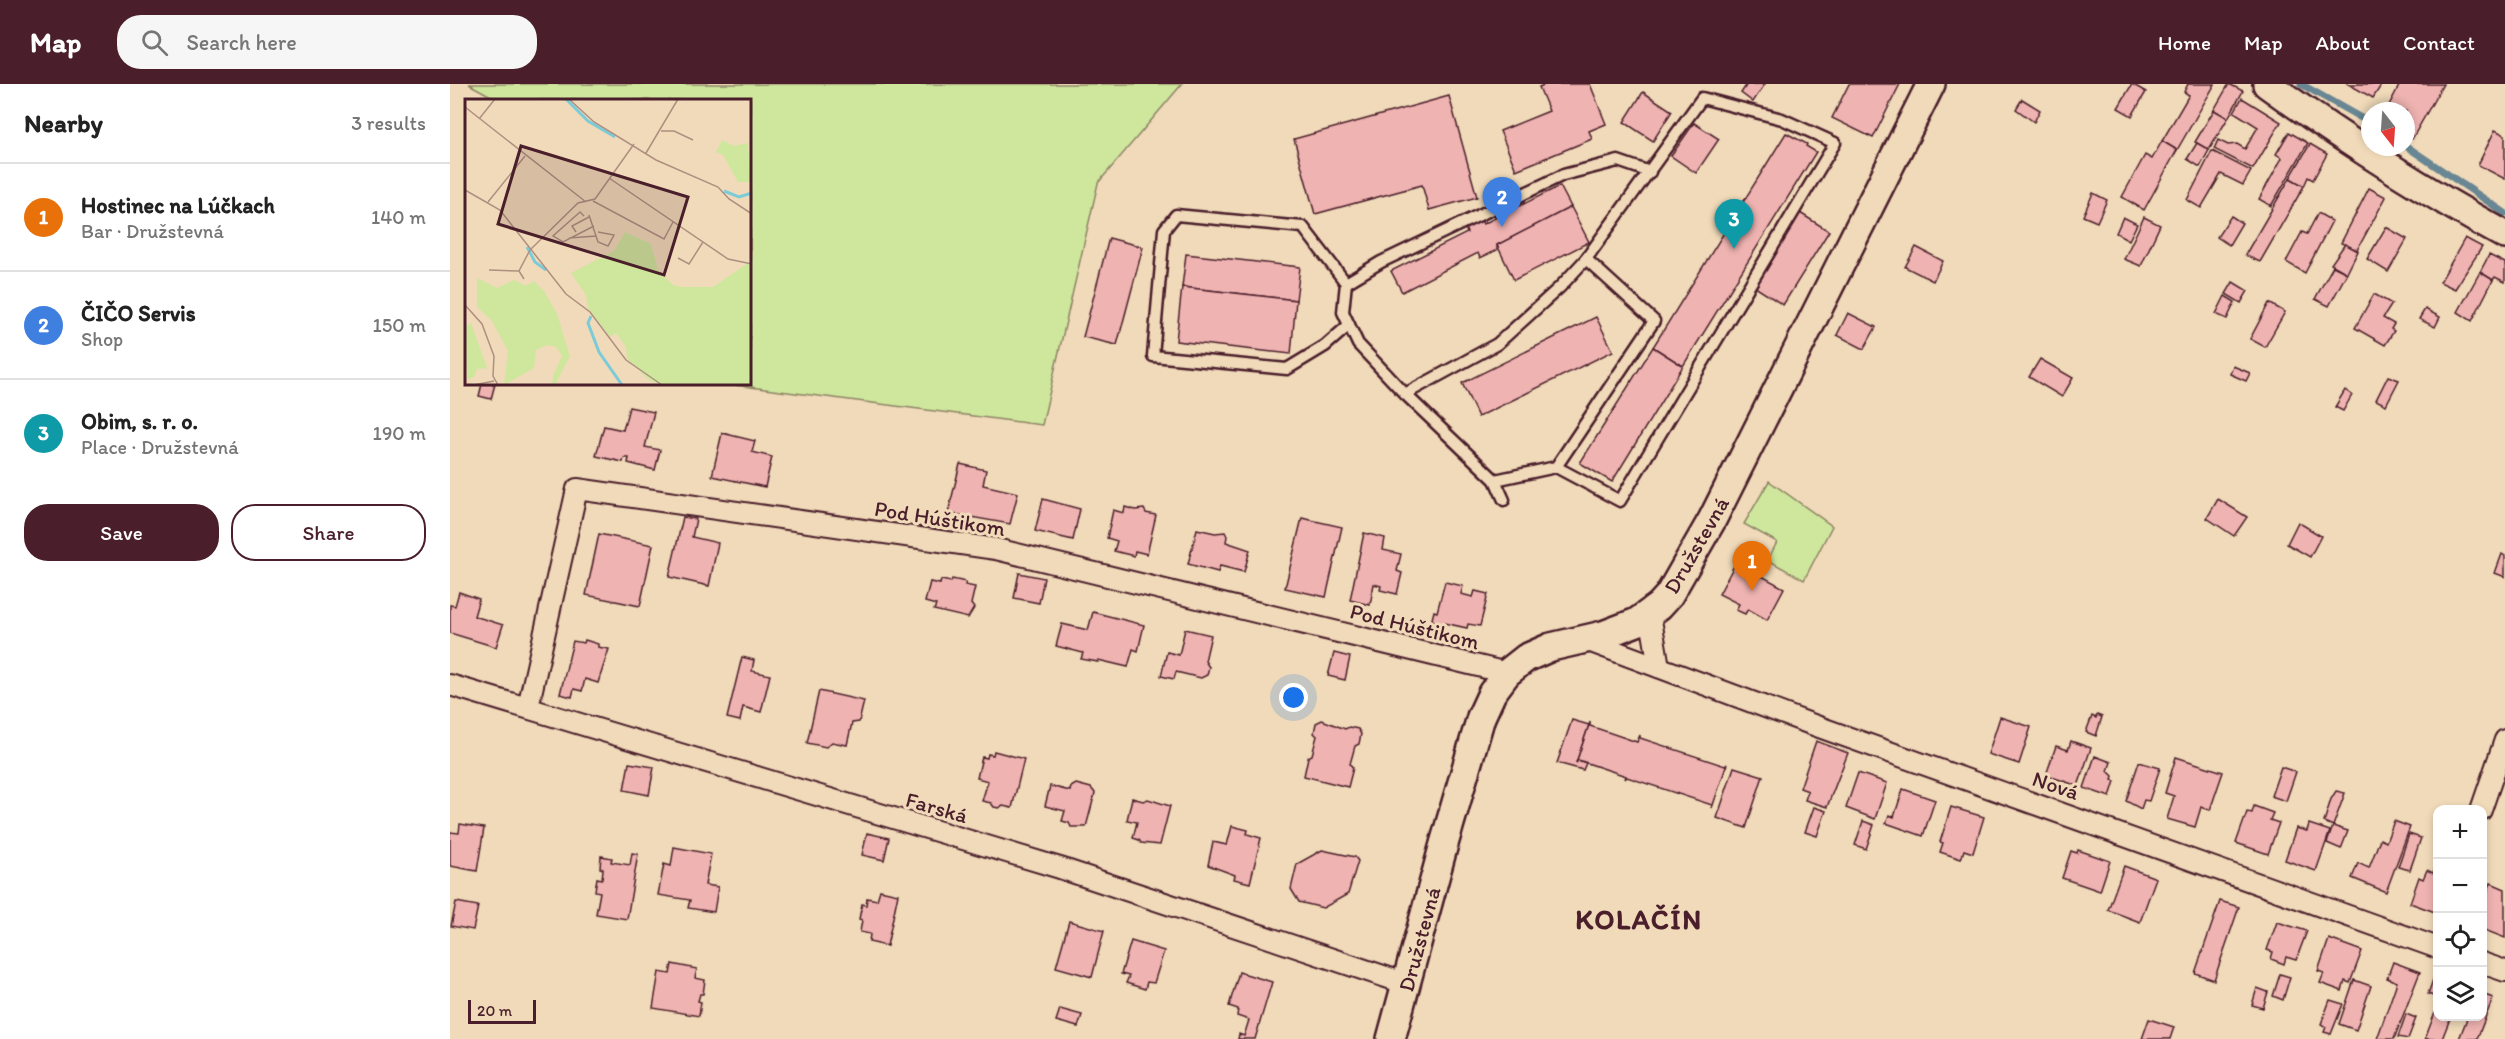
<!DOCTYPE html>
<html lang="en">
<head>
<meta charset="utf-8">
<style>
	body { margin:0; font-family:Itim,sans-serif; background:#f6f6f6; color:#222 }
	.controls { position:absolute; right:18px; bottom:18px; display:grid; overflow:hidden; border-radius:12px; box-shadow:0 3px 9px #0003 }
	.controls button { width:54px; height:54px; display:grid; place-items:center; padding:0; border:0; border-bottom:2px solid #e0e0e0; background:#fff; color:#222; font:30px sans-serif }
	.compass { position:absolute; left:1911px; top:18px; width:54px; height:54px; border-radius:50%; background:#fff; box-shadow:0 3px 9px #0003; rotate:163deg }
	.scale { position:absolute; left:18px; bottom:15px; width:68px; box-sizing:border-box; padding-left:6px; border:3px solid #4a1f2b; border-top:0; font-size:16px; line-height:21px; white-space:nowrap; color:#4a1f2b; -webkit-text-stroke:4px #f0dab9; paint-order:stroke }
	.you { position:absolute; left:844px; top:614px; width:21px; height:21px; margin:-15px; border:4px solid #fff; border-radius:50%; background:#1a73e8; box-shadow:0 0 0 9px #1a73e833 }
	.badge { display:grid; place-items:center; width:39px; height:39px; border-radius:50%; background:#4a1f2b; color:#fff; font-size:20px; font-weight:700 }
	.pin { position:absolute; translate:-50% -50px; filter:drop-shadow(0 2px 3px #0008) }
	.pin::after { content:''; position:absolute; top:32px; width:21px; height:18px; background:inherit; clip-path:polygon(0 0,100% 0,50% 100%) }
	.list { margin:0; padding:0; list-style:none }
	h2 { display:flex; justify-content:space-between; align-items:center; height:78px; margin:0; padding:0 24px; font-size:26px }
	h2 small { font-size:20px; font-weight:400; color:#767676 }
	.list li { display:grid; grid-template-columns:39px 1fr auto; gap:18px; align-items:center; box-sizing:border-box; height:108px; padding:0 24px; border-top:2px solid #e0e0e0 }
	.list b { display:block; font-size:22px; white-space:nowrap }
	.list p { margin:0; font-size:20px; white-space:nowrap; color:#767676 }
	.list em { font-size:20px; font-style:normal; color:#767676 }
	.actions { display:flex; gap:12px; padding:18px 24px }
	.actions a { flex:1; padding:14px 0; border:2px solid #4a1f2b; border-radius:24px; text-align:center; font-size:21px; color:#4a1f2b }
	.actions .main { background:#4a1f2b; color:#fff }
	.icon { flex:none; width:33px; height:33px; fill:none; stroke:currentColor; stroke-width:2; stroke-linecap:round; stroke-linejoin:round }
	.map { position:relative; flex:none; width:2055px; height:955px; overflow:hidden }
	header { display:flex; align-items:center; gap:36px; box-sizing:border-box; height:84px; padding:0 30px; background:#4a1f2b; color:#fff }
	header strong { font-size:28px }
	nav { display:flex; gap:33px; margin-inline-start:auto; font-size:21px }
	.search { width:420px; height:54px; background:#f6f6f6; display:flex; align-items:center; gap:15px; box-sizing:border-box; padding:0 21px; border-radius:24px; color:#767676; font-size:22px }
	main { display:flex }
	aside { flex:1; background:#fff }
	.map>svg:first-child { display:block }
	.green { fill:#cee79d; stroke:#8c8364; stroke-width:1.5 }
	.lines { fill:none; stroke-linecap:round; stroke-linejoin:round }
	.stream { stroke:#688693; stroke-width:7 }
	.building { fill:#efb3b1; stroke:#4a1f2b; stroke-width:1.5 }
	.lane-casing { stroke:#4a1f2b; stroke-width:15 }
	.street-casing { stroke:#4a1f2b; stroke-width:24 }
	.secondary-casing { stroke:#4a1f2b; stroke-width:32 }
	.lane { stroke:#f0dab9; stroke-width:10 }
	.street { stroke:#f0dab9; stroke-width:20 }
	.secondary { stroke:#f0dab9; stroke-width:27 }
	.labels { text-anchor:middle; stroke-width:6; stroke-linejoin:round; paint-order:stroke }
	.street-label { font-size:22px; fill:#4a1f2b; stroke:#f0dab9 }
	.district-label { font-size:28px; font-weight:bold; letter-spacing:1.5px; fill:#4a1f2b; stroke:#f0dab9 }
	.inset-river { fill:none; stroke:#7ccbd8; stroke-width:3 }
	.inset-road { fill:none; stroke:#ae8f80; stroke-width:1.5 }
	.view { fill:#4a1f2b; fill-opacity:0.15; stroke:#4a1f2b; stroke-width:3 }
	.inset-edge { fill:none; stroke:#4a1f2b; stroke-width:3 }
</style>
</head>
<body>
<header>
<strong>Map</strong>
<div class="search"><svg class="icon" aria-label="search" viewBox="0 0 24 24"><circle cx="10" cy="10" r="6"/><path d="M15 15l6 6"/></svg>Search here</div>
<nav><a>Home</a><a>Map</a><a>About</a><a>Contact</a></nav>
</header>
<main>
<aside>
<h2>Nearby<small>3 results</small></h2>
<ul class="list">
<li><span class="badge" style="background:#e8710a">1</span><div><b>Hostinec na Lúčkach</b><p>Bar · Družstevná</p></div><em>140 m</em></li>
<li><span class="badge" style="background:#3f7fe0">2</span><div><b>ČIČO Servis</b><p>Shop</p></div><em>150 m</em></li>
<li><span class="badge" style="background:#0f9aa8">3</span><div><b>Obim, s. r. o.</b><p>Place · Družstevná</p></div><em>190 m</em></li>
</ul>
<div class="actions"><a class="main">Save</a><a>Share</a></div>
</aside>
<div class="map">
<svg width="2055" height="955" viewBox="0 0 2055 955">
	<rect width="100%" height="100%" fill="#f0dab9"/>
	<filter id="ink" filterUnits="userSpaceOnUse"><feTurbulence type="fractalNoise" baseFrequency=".0167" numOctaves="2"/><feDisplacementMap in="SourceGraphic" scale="12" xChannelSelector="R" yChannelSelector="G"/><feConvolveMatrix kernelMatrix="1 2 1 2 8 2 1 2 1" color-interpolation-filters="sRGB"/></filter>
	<g filter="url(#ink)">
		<g class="green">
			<polygon points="19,0 732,0 648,99 592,341 277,300 300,300 300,16 48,16"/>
			<polygon points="1319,397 1382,442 1354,496 1318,476 1327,458 1294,440"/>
		</g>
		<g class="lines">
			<g class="stream">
				<polyline points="1851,0 1920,39"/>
				<polyline points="1956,62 2055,129"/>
			</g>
		</g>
		<g class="building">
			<polygon points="1096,0 1140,0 1156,40 1139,47 1142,55 1066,86 1050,47 1099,27 1089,3"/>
			<polygon points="1297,0 1315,0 1303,18 1291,9"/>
			<polygon points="1399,0 1450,0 1423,54 1382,34"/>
			<polygon points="1682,0 1696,8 1682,32 1668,24"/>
			<polygon points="1738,0 1765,0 1727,66 1712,57 1739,11 1734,8"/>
			<polygon points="1779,0 1793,7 1778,34 1764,26"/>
			<polygon points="1898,0 1932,0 1923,14"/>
			<polygon points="1950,0 1993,0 1962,55 1956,52 1956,27 1936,27"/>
			<polygon points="1193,8 1222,27 1203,57 1174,38"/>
			<polygon points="999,12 1027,113 979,126 972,101 865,130 844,55"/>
			<polygon points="1792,14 1831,38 1803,85 1764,65 1768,56 1778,61 1787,60 1795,65 1808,43 1784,28"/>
			<polygon points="1572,15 1590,26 1584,38 1566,25"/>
			<polygon points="1764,26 1778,34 1759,66 1745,58"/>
			<polygon points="1244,39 1269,55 1246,89 1221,72"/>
			<polygon points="2045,46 2055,51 2055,95 2028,81"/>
			<polygon points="1839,48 1858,59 1821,122 1809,115 1832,74 1826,70"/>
			<polygon points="1336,49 1357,60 1356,62 1366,68 1233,282 1203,263"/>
			<polygon points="1712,57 1727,66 1694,126 1672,113 1695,71 1702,75"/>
			<polygon points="1747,59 1759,66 1750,83 1737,75"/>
			<polygon points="1860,60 1877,70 1863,96 1858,93 1854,102 1840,94"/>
			<polygon points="1762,67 1801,87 1793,101 1771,90 1751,124 1737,116"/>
			<polygon points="1840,94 1854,102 1810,178 1795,171"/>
			<polygon points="1110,102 1121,123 1047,161 1047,166 1030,174 1028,169 952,208 941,187 1017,149 1015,144 1031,136 1033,140"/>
			<polygon points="1919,104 1936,113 1907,166 1891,159"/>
			<polygon points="1643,109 1657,116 1647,138 1633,132"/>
			<polygon points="1121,123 1139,158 1064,196 1047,161"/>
			<polygon points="1350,129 1379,147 1333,221 1305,203"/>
			<polygon points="1868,129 1882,137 1855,189 1836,178 1852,148 1857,150"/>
			<polygon points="1781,132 1792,139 1779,161 1767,153"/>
			<polygon points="1673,133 1687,140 1679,156 1666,149"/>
			<polygon points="1694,133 1710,141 1691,182 1674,175"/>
			<polygon points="1936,143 1957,155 1938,188 1917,175"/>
			<polygon points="659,154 693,163 667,261 633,253"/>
			<polygon points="2015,154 2032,163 2005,205 1990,198"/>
			<polygon points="1895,160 1908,167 1897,189 1881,180"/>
			<polygon points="1466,163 1493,177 1483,197 1455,183"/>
			<polygon points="736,170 850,183 846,216 732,203"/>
			<polygon points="2039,171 2055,179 2055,198 2045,193 2043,196 2030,188"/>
			<polygon points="1883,182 1897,189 1879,222 1865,215"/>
			<polygon points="2030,188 2043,196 2022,237 2008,228"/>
			<polygon points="1783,198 1798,207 1791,219 1776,210"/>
			<polygon points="732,203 846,216 841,270 726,257"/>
			<polygon points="1924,210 1942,220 1933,234 1944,240 1941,245 1944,247 1935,261 1905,244"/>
			<polygon points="1775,212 1785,218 1777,235 1766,230"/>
			<polygon points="1819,219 1835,228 1815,263 1800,255"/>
			<polygon points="1975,225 1990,233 1985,243 1969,235"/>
			<polygon points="1398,229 1426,243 1414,265 1387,251"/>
			<polygon points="1146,233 1163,267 1028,333 1012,299"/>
			<polygon points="1203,263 1233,282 1162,398 1130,379"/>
			<polygon points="1590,275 1623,294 1612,313 1579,293"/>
			<polygon points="1783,282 1800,289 1796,297 1780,290"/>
			<polygon points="1938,292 1949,296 1936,321 1926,316"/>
			<polygon points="32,300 45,300 41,315 29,312"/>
			<polygon points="1895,306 1902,311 1893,327 1885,323"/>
			<polygon points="179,323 204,328 195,363 210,366 205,386 178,379 179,374 174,374 173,378 146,372 154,342 173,346"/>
			<polygon points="272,349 305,357 302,368 322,373 315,403 262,392"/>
			<polygon points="510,380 536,386 533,401 568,409 560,440 498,429"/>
			<polygon points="593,415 630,425 623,456 585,447"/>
			<polygon points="1768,415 1797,433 1784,452 1757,434"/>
			<polygon points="675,423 685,426 694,425 696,429 706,431 697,470 685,467 684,472 664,467 667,457 657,454 663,426 674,429"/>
			<polygon points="233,433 246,435 242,453 268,459 259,502 219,493"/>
			<polygon points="852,434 892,443 876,513 835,504"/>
			<polygon points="1848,438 1871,452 1860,473 1837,460"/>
			<polygon points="747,445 765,449 775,448 777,452 776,458 800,466 794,488 770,482 768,488 738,480"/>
			<polygon points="914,449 935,454 933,466 951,470 947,487 952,489 947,510 930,506 931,502 924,500 920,521 900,516"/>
			<polygon points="149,450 203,461 190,522 136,511"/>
			<polygon points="2052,470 2055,472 2055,493 2045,489"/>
			<polygon points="1286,478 1334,504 1317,536 1298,525 1295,530 1286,526 1289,520 1269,510"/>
			<polygon points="569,489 594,494 589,519 564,514"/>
			<polygon points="502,495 516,498 515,501 525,503 521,520 524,524 518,534 484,526 486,521 475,518 480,498 490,500 491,496 501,498"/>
			<polygon points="995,498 1013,502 1011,510 1023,513 1025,507 1038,510 1030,542 1018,540 1017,544 994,539 993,542 985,539 982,535 984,527 987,528"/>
			<polygon points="9,508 29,515 24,532 53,541 46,563 0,549 0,521 5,522"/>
			<polygon points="643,528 694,541 688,567 683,565 678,583 648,576 648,578 631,575 633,569 606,562 612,540 638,546"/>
			<polygon points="735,545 761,551 755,577 759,583 757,591 751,594 726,588 724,595 711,592 717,568 729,571"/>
			<polygon points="135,556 148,560 148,563 159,565 148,599 135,595 132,607 124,605 122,613 110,610 123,557 134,559"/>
			<polygon points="884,569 900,573 895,596 878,592"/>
			<polygon points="292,573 304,576 302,587 320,591 311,628 293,623 290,637 277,634"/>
			<polygon points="369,607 414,617 409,638 402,639 397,661 382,658 376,663 357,659"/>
			<polygon points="1647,631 1652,633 1646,652 1636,648 1642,632 1646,634"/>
			<polygon points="1550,633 1581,643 1569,680 1538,670"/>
			<polygon points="872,636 895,645 899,643 908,645 911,650 909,660 905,662 900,680 903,684 898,703 854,692 858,673 862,671 867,652 864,649 866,639"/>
			<polygon points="1122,636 1139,641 1126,679 1128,676 1136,679 1133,686 1107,679"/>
			<polygon points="1140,638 1140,642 1187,658 1190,651 1190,654 1275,682 1277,680 1262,724 1262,721 1177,693 1175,695 1176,692 1128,676 1126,679"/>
			<polygon points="1366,657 1398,669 1377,723 1355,716 1358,707 1350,704"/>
			<polygon points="1621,657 1641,664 1628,702 1596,691 1606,662 1618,666"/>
			<polygon points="544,667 574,675 562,724 553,722 549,724 544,723 541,719 532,717 538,697 527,694 532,673 537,674 538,670 543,671"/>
			<polygon points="1645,672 1661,678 1658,687 1663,692 1662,696 1665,697 1660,713 1634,704"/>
			<polygon points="1726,673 1773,688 1760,726 1751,723 1745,743 1717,735 1724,712 1715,709"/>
			<polygon points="1689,678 1710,684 1699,717 1694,716 1691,725 1676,717"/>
			<polygon points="179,679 204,683 199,711 174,706"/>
			<polygon points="1284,683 1313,692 1296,744 1267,734"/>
			<polygon points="1831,683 1846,688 1836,717 1821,712"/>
			<polygon points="1408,689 1437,699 1425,735 1396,724"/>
			<polygon points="626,700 641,704 645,709 636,743 621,743 619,739 612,737 615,727 595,722 600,702 620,707 621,703"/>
			<polygon points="1453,705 1485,716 1473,752 1436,739 1439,731 1444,733"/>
			<polygon points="1886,707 1895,709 1883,742 1874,738 1881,715"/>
			<polygon points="682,714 693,717 698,715 720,722 710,761 691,759 689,756 683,754 687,738 677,736"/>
			<polygon points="1804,722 1823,729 1820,736 1829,739 1818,770 1786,759 1797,728 1802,729"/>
			<polygon points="1364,723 1376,727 1367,752 1355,748"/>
			<polygon points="1501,723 1534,733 1523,769 1514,766 1511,775 1490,768 1493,759 1490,758"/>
			<polygon points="1413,737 1424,741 1416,765 1405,761"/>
			<polygon points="1944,737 1960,743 1936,808 1902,794 1908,779 1919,784 1930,755 1936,758"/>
			<polygon points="10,740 34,744 27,787 0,782 0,748 9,749"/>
			<polygon points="1859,740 1880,747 1866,787 1835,776 1846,744 1857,747"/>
			<polygon points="782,742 798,746 797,750 811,754 800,799 784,795 785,791 758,781 763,758 777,761"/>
			<polygon points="1883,742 1898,747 1891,765 1877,759"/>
			<polygon points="417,749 439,754 434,776 412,771"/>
			<polygon points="1959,750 1971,754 1960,786 1948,783"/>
			<polygon points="224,763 261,770 255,801 268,803 264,828 238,824 240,816 208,811 214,780 221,782"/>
			<polygon points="872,766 905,773 908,777 898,810 873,824 849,818 841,805 847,780"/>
			<polygon points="1628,766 1660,777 1650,807 1612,794 1621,767 1627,769"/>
			<polygon points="182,769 188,770 177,835 146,830 150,808 145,807 147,794 152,795 153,785 150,784 151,772 162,774 161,778 180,781"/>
			<polygon points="1988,777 1988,821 1985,828 1960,819 1969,793 1973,795 1977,786 1983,789"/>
			<polygon points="1674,782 1706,794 1690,838 1658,826"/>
			<polygon points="2041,799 2055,805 2055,854 2032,845 2032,819"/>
			<polygon points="430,806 448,810 437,862 419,858 420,850 410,848 412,836 409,835 412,820 416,821 417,814 427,816"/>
			<polygon points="1770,817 1789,823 1764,896 1745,889"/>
			<polygon points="6,818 28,822 23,846 1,842"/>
			<polygon points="619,837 654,847 642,893 606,883"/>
			<polygon points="1827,838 1857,847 1846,876 1836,873 1834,880 1821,875 1823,868 1817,866"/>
			<polygon points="1879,855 1912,867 1900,899 1895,897 1892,907 1870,899 1874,889 1868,887"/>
			<polygon points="681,857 714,867 704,899 697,898 695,905 676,899 679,892 671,890"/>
			<polygon points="1943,878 1970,888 1944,955 1927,955 1947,898 1937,894"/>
			<polygon points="222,880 247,885 245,894 255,896 253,910 250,910 248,917 251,918 249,932 203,924 209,888 220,890"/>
			<polygon points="789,888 822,898 805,955 788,955 789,950 794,952 799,936 787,932 788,925 779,922"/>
			<polygon points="1830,890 1840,893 1833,916 1823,912"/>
			<polygon points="1984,893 1988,894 1988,914 1978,910"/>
			<polygon points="1904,896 1921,902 1906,946 1889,940"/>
			<polygon points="1807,904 1818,908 1813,924 1802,921"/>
			<polygon points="2032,910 2043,914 2027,955 2009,955 2018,932 2032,932"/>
			<polygon points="1880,916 1893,920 1881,950 1874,948 1876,943 1871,940"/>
			<polygon points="1988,921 1988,932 2001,932 1992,955 1975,955"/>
			<polygon points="610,925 632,931 628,943 606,937"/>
			<polygon points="1956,930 1966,934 1958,955 1948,953"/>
			<polygon points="1699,935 1724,943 1720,955 1692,955"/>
		</g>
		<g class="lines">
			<defs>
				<g id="lane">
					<polyline points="896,199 853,143 726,131 714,146 703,272 837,285 875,262 899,241"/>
					<polyline points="955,310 1047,260 1110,203 1136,175 1252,14 1332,35 1385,59 1170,417 1106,383"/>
					<polyline points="1045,396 1106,383 1204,237 1136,175"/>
					<polyline points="1054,416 1045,396 955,310 908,260 893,228 896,199 931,178 1113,91 1168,77 1200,88"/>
				</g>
				<g id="street">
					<polyline points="1200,530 1209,583"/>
					<polyline points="1133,555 1358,639 1988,864"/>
					<polyline points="0,601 610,784 957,900"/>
					<polyline points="78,623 127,405 546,465 1057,589"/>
					<polyline points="2031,726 2055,656"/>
					<polyline points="2032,879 2055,887"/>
				</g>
				<g id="secondary">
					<path d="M1817 0C1893 55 1973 106 2055 151"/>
					<polyline points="941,955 994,760 1031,633 1042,609 1057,589 1076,574 1101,563 1153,551 1187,538 1209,522 1219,511 1262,436 1481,0"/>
				</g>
			</defs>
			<use href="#lane" class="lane-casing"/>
			<use href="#street" class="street-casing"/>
			<use href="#secondary" class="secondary-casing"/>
			<use href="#lane" class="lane"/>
			<use href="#street" class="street"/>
			<use href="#secondary" class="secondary"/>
		</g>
	</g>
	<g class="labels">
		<g class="street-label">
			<text transform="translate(490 434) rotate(9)" y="8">Pod Húštikom</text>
			<text transform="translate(1246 461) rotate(-60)" y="8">Družstevná</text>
			<text transform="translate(965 542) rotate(14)" y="8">Pod Húštikom</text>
			<text transform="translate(1606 701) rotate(19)" y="8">Nová</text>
			<text transform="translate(487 723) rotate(16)" y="8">Farská</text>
			<text transform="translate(969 855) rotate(-75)" y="8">Družstevná</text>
		</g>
		<g class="district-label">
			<text x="1189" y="845">KOLAČÍN</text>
		</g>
	</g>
	<g transform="translate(15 15)">
		<rect width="286" height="286" fill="#f0dab9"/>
		<path d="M257 41 269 47 283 44 286 83H273L258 56 251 53ZM160 133 186 145 193 171 208 186 217 188H248L286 162V286H199L185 282 162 260 161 248 151 234 145 238 123 209 121 196 106 174 149 152ZM12 179 32 189 49 181 61 187 69 182 79 192 92 215 105 257 90 286H87L88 277 97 257 91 248 82 246 71 251 69 269 39 286 43 252 27 222 12 208ZM6 224 22 269 12 270 9 278 2 281 0 228Z" fill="#cee79d"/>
		<path class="inset-river" d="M101 0 123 22 150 38M259 92 274 98 287 94M62 148 70 163 81 171M126 217 123 224 134 253 157 286"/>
		<path class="inset-road" d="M104 0 129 23 191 61 253 88 264 100 287 115M0 8 121 103M14 20 30 0M196 32H209L228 41M181 54 213 0M144 79 263 160 287 165M0 91 35 111 101 195 125 213 161 261 197 286M128 102 199 140 208 123M23 103 60 57M119 117 115 113 88 137 98 143 129 127M111 133 107 127 124 118M131 137 133 143 143 147 149 136 133 133M104 139 131 137 124 116M66 150 113 104 130 100 169 45M213 159 224 165 238 143M24 171 54 172M59 180 54 172 66 149M0 206 17 225 29 257 28 277 33 286M9 286 29 282"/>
		<path class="view" d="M56 47 223 98 199 176 33 125Z"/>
		<rect width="286" height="286" class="inset-edge"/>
	</g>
</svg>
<div class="controls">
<button>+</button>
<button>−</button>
<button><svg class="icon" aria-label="locate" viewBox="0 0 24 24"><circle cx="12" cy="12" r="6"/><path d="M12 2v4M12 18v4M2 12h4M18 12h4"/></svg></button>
<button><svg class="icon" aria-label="layers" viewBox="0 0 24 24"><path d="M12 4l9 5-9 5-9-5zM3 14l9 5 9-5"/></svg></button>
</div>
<svg class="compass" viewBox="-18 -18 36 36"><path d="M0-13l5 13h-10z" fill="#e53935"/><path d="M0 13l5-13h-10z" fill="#767676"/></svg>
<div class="scale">20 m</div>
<div class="you"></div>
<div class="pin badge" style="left:1302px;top:507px;background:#e8710a">1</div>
<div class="pin badge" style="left:1052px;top:143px;background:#3f7fe0">2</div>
<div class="pin badge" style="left:1284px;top:165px;background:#0f9aa8">3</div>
</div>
</main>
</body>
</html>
